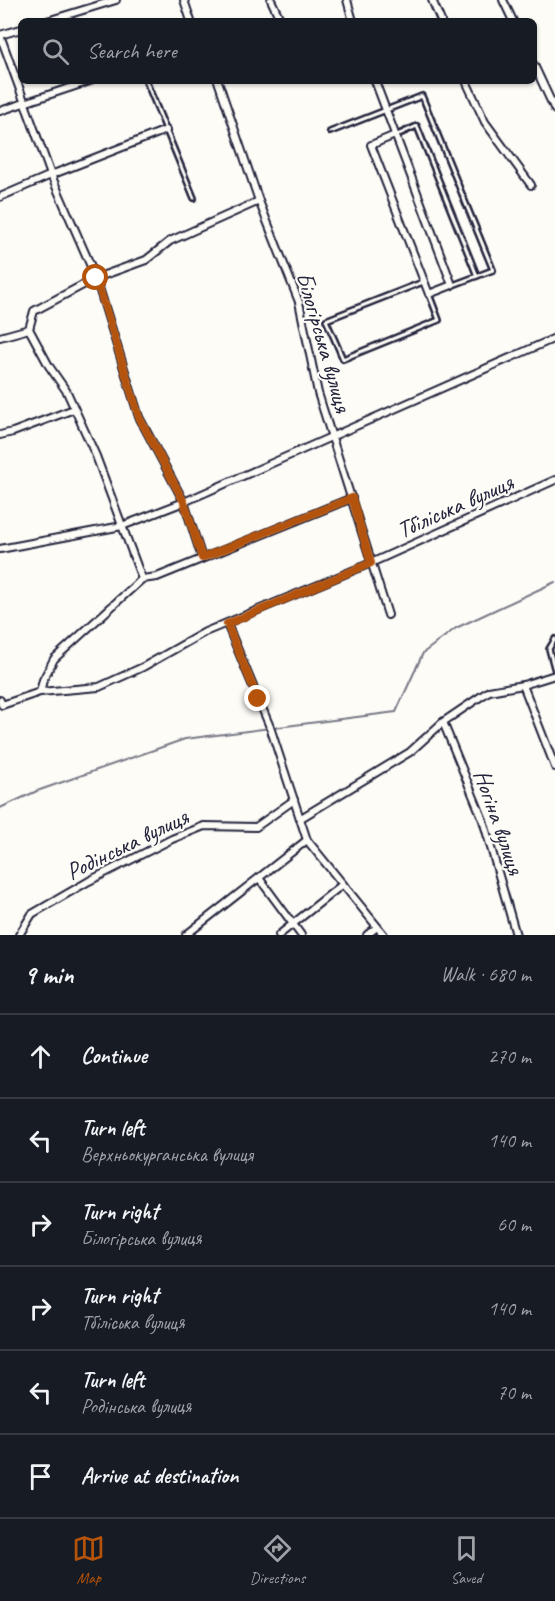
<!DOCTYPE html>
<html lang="en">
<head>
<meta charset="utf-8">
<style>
	body { margin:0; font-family:Caveat,sans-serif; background:#20242c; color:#f1f3f6 }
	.stop { position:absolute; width:18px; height:18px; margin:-14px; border:4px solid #b45309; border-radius:50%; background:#fff }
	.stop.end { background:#b45309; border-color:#fff; box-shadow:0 2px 6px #0008 }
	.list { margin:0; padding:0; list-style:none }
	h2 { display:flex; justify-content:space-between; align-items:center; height:78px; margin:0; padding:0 24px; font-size:26px }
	h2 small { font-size:20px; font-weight:400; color:#9ea1a6 }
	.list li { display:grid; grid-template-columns:39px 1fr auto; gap:18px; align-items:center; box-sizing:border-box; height:84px; padding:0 24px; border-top:2px solid #363941 }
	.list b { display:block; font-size:22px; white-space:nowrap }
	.list p { margin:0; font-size:20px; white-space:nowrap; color:#9ea1a6 }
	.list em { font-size:20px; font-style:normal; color:#9ea1a6 }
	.icon { flex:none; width:33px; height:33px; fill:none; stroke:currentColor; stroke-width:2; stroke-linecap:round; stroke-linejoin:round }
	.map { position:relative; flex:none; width:555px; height:935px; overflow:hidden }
	.search { position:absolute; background:#171b24; box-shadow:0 2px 4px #0004; left:18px; right:18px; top:18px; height:66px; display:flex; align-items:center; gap:15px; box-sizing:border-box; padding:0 21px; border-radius:9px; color:#9ea1a6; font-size:22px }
	.sheet { height:582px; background:#171b24 }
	nav { display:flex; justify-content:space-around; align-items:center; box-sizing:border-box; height:84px; border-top:2px solid #363941; background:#171b24; font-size:16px; color:#9ea1a6 }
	nav a { display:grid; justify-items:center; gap:3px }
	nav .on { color:#b45309 }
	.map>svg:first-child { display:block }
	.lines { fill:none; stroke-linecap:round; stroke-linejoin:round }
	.stream { stroke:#787885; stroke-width:2 }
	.lane-casing { stroke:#22223b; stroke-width:8 }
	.street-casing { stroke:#22223b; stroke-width:10 }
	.lane { stroke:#fdfcf7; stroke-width:3 }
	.street { stroke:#fdfcf7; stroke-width:6 }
	.route { stroke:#b45309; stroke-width:8 }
	.labels { text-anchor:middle; stroke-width:4.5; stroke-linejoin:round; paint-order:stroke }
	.street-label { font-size:24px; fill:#22223b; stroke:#fdfcf7 }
</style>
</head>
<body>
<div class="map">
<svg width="555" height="935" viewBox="0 0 555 935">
	<rect width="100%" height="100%" fill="#fdfcf7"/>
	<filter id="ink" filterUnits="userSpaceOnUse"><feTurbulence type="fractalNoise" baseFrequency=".0167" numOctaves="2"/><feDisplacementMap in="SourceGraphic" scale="12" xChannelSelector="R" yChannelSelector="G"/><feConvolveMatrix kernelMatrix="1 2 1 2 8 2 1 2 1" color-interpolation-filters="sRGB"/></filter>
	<g filter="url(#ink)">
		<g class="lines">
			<polyline class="stream" points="0,808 37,791 185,739 396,712 423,653 456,628 555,582"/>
			<defs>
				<g id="lane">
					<polyline points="146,81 194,198"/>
					<polyline points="330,132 422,96 493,270 477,276"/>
					<polyline points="397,135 417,126 477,276 453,285"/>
					<polyline points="423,282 326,320 343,359 439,320 429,294"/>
					<polyline points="555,639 549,649 555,671"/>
				</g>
				<g id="street">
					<polyline points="184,0 191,21"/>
					<polyline points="271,0 281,21"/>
					<polyline points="347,0 353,21"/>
					<polyline points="432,0 441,21"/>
					<polyline points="503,0 513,21"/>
					<polyline points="47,21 116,0"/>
					<polyline points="0,35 51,175 96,278 139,417 184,502 202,558"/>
					<polyline points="0,35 21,29"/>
					<polyline points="534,65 555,110"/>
					<polyline points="218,81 259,201 299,302 318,393 388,615"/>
					<polyline points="375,81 452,285 429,294 371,145 395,135"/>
					<polyline points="466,81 485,122 531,185"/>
					<polyline points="0,111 90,81"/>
					<polyline points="0,197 51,175 166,130"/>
					<polyline points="29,329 49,366 67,392 96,456 142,579"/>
					<polyline points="0,337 29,329 34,311 96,278 146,260 170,241 259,201"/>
					<polyline points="0,435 13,432 74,409"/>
					<polyline points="0,549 122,526 184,502 555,338"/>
					<polyline points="227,624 270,727 307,840 384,935"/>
					<polyline points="523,685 555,767"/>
					<polyline points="40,692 43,680 54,659 142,579 157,577 352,498"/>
					<polyline points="0,700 2,705 40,692 99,687 143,667 205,632 371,563 555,480"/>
					<polyline points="443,722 483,820 516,935"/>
					<polyline points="301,818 410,752 443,722 489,691 523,685 555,675"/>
					<polyline points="259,878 301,935"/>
					<polyline points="19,935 32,914 89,881 172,839 204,826 256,827 294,800"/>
					<polyline points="186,935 307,840"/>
					<polyline points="279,935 343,884"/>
					<polyline points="367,935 377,927"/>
				</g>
			</defs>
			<use href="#lane" class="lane-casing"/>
			<use href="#street" class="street-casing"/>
			<use href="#lane" class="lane"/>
			<use href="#street" class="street"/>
		</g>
	</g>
	<g class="lines" filter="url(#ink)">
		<polyline class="route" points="96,278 139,417 184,502 202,558 352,498 371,563 227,624 258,699"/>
	</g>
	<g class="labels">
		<g class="street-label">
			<text transform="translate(324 342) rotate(74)" y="8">Білогірська вулиця</text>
			<text transform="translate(455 506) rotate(-24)" y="8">Тбіліська вулиця</text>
			<text transform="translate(499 822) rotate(71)" y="8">Ногіна вулиця</text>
			<text transform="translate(127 844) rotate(-26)" y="8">Родінська вулиця</text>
		</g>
	</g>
</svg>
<div class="stop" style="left:96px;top:278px"></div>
<div class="stop end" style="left:258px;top:699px"></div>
<div class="search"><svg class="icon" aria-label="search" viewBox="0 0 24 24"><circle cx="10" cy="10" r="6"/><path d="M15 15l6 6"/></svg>Search here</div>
</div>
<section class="sheet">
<h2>9 min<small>Walk · 680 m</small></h2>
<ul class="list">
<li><svg class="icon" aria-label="ahead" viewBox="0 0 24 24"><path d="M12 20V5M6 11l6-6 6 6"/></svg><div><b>Continue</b></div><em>270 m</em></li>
<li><svg class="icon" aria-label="left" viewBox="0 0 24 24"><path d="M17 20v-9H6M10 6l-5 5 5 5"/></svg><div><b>Turn left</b><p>Верхньокурганська вулиця</p></div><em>140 m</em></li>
<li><svg class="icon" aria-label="right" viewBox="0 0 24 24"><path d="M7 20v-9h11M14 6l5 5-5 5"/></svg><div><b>Turn right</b><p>Білогірська вулиця</p></div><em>60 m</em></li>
<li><svg class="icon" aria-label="right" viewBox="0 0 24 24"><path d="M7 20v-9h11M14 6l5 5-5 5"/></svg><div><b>Turn right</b><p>Тбіліська вулиця</p></div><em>140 m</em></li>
<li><svg class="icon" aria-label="left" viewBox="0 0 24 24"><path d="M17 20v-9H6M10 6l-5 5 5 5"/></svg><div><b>Turn left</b><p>Родінська вулиця</p></div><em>70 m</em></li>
<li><svg class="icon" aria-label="arrive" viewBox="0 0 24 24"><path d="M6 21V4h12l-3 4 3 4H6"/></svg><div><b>Arrive at destination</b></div></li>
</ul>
</section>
<nav>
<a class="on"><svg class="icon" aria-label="map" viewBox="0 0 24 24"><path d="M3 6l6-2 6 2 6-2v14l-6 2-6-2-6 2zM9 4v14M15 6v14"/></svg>Map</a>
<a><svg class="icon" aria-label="directions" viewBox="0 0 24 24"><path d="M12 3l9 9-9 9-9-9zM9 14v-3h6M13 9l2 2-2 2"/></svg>Directions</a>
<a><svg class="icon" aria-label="saved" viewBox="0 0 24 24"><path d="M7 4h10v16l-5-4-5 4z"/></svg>Saved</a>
</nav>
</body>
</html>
